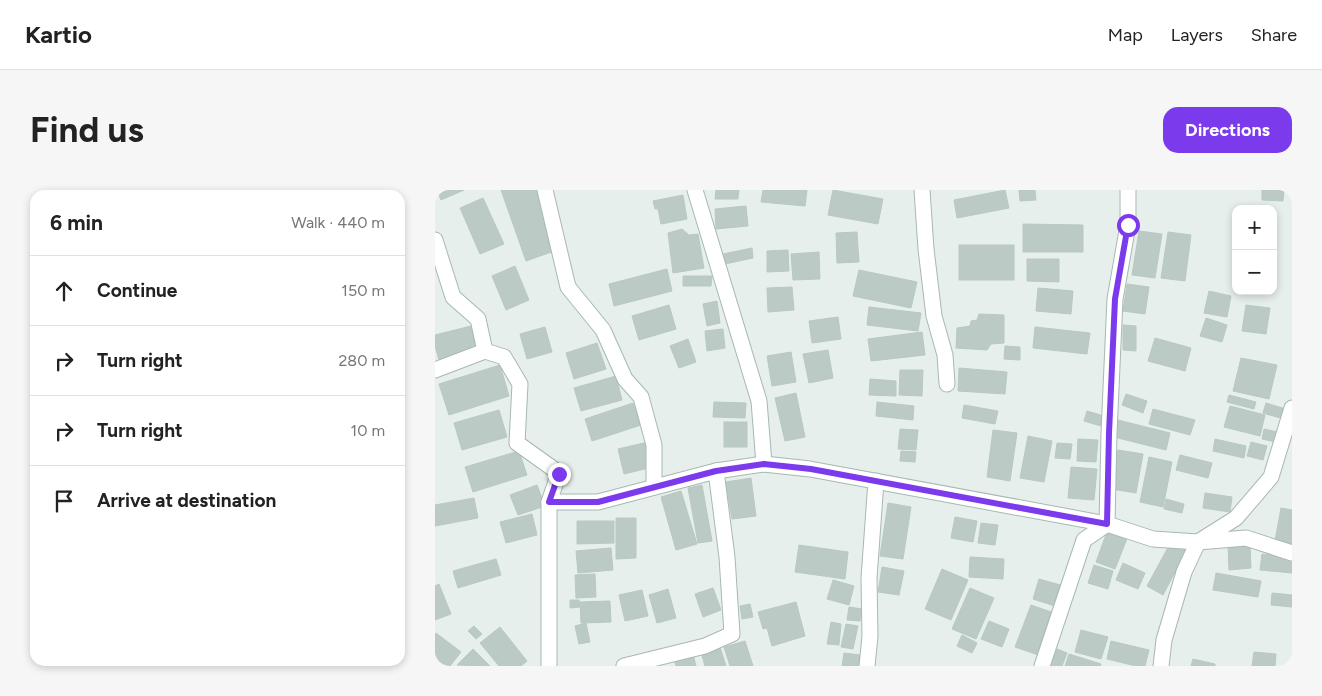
<!DOCTYPE html>
<html lang="en">
<head>
<meta charset="utf-8">
<style>
	body { margin:0; font-family:Figtree,sans-serif; background:#f6f6f6; color:#222 }
	.controls { position:absolute; right:15px; top:15px; display:grid; overflow:hidden; border-radius:10px; box-shadow:0 2px 8px #0003 }
	.controls button { width:45px; height:45px; display:grid; place-items:center; padding:0; border:0; border-bottom:1px solid #e0e0e0; background:#fff; color:#222; font:25px sans-serif }
	.stop { position:absolute; width:15px; height:15px; margin:-11px; border:4px solid #7c3aed; border-radius:50%; background:#fff }
	.stop.end { background:#7c3aed; border-color:#fff; box-shadow:0 1px 5px #0008 }
	.list { margin:0; padding:0; list-style:none }
	h2 { display:flex; justify-content:space-between; align-items:center; height:65px; margin:0; padding:0 20px; font-size:21px }
	h2 small { font-size:16px; font-weight:400; color:#767676 }
	.list li { display:grid; grid-template-columns:32px 1fr auto; gap:15px; align-items:center; box-sizing:border-box; height:70px; padding:0 20px; border-top:1px solid #e0e0e0 }
	.list b { display:block; font-size:19px; white-space:nowrap }
	.list em { font-size:16px; font-style:normal; color:#767676 }
	.icon { flex:none; width:28px; height:28px; fill:none; stroke:currentColor; stroke-width:2; stroke-linecap:round; stroke-linejoin:round }
	.map { position:relative; flex:none; width:857px; height:476px; overflow:hidden; border-radius:15px }
	header { display:flex; align-items:center; gap:30px; box-sizing:border-box; height:70px; padding:0 25px; background:#fff; border-bottom:1px solid #e0e0e0 }
	header strong { font-size:24px }
	nav { display:flex; gap:28px; margin-inline-start:auto; font-size:18px }
	.intro { display:flex; align-items:center; justify-content:space-between; box-sizing:border-box; height:120px; padding:0 30px }
	h1 { margin:0; font-size:35px }
	.button { padding:12px 22px; border-radius:15px; background:#7c3aed; color:#fff; font-size:18px; font-weight:700 }
	main { display:flex; gap:30px; padding:0 30px }
	aside { flex:1; background:#fff; border-radius:15px; box-shadow:0 2px 8px #0003 }
	.map>svg:first-child { display:block }
	.building { fill:#bbcac4; stroke:#b8c9c2 }
	.lines { fill:none; stroke-linecap:round; stroke-linejoin:round }
	.minor-casing { stroke:#a8b8b2; stroke-width:17 }
	.minor { stroke:#fff; stroke-width:15 }
	.route { stroke:#7c3aed; stroke-width:6 }
</style>
</head>
<body>
<header>
<strong>Kartio</strong>
<nav><a>Map</a><a>Layers</a><a>Share</a></nav>
</header>
<div class="intro"><h1>Find us</h1><a class="button">Directions</a></div>
<main>
<aside>
<h2>6 min<small>Walk · 440 m</small></h2>
<ul class="list">
<li><svg class="icon" aria-label="ahead" viewBox="0 0 24 24"><path d="M12 20V5M6 11l6-6 6 6"/></svg><div><b>Continue</b></div><em>150 m</em></li>
<li><svg class="icon" aria-label="right" viewBox="0 0 24 24"><path d="M7 20v-9h11M14 6l5 5-5 5"/></svg><div><b>Turn right</b></div><em>280 m</em></li>
<li><svg class="icon" aria-label="right" viewBox="0 0 24 24"><path d="M7 20v-9h11M14 6l5 5-5 5"/></svg><div><b>Turn right</b></div><em>10 m</em></li>
<li><svg class="icon" aria-label="arrive" viewBox="0 0 24 24"><path d="M6 21V4h12l-3 4 3 4H6"/></svg><div><b>Arrive at destination</b></div></li>
</ul>
</aside>
<div class="map">
<svg width="857" height="476" viewBox="0 0 857 476">
	<rect width="100%" height="100%" fill="#e6efeb"/>
	<g class="building">
		<polygon points="2,0 29,0 6,10"/>
		<polygon points="66,0 101,0 122,60 91,71"/>
		<polygon points="281,0 304,0 303,9 280,9"/>
		<polygon points="328,0 372,0 370,16 326,12"/>
		<polygon points="398,0 448,9 443,34 393,25"/>
		<polygon points="570,0 574,18 522,28 519,10"/>
		<polygon points="584,0 600,0 601,10 585,11"/>
		<polygon points="827,0 849,0 848,11 827,10"/>
		<polygon points="248,5 252,29 226,34 223,19 220,19 218,11"/>
		<polygon points="48,8 69,54 45,64 25,18"/>
		<polygon points="311,16 313,36 281,39 280,19"/>
		<polygon points="588,34 648,35 648,62 588,62"/>
		<polygon points="247,39 254,45 263,44 269,78 238,83 233,43"/>
		<polygon points="704,41 727,44 720,88 697,85"/>
		<polygon points="422,42 424,72 402,73 401,43"/>
		<polygon points="733,42 756,45 750,91 726,88"/>
		<rect x="524" y="55" width="55" height="35"/>
		<polygon points="317,58 318,68 290,74 288,64"/>
		<polygon points="353,60 354,81 332,82 332,61"/>
		<polygon points="384,62 385,89 358,90 356,64"/>
		<polygon points="592,69 624,69 624,92 592,91"/>
		<polygon points="80,76 94,110 71,120 57,86"/>
		<polygon points="232,79 237,101 179,116 174,94"/>
		<polygon points="424,80 482,92 476,118 418,106"/>
		<polygon points="248,86 277,86 276,96 248,96"/>
		<polygon points="692,94 714,97 710,124 688,121"/>
		<polygon points="357,97 359,120 333,122 332,98"/>
		<polygon points="603,98 638,101 636,124 601,121"/>
		<polygon points="774,101 796,106 792,127 769,123"/>
		<polygon points="282,111 285,133 272,136 268,114"/>
		<polygon points="234,115 241,139 204,150 197,126"/>
		<polygon points="811,115 835,118 831,144 807,141"/>
		<polygon points="434,117 486,123 483,141 432,135"/>
		<polygon points="544,124 569,125 569,153 556,154 552,160 521,158 522,138 535,136 536,131 542,130"/>
		<polygon points="403,127 406,149 377,153 374,131"/>
		<polygon points="771,128 792,135 787,152 765,146"/>
		<polygon points="688,135 701,136 701,161 688,160"/>
		<polygon points="36,136 42,161 4,170 0,156 0,145"/>
		<polygon points="110,137 117,162 92,169 85,144"/>
		<polygon points="600,137 655,143 652,164 598,158"/>
		<polygon points="288,139 290,158 272,161 270,141"/>
		<polygon points="487,142 490,165 436,171 433,149"/>
		<polygon points="720,148 756,158 750,181 713,171"/>
		<polygon points="253,149 261,172 244,178 235,156"/>
		<polygon points="162,153 171,179 139,189 131,163"/>
		<polygon points="570,156 585,157 585,170 569,169"/>
		<polygon points="393,160 398,188 374,193 368,164"/>
		<polygon points="356,162 361,192 337,196 332,166"/>
		<polygon points="806,168 842,175 834,209 798,201"/>
		<polygon points="65,175 74,206 14,225 4,194"/>
		<polygon points="524,178 572,182 570,204 523,201"/>
		<polygon points="465,180 488,180 487,206 464,205"/>
		<polygon points="181,186 187,210 146,221 139,198"/>
		<polygon points="435,189 461,191 461,206 434,205"/>
		<polygon points="361,203 370,247 350,251 340,208"/>
		<polygon points="691,204 712,211 708,223 687,215"/>
		<polygon points="794,205 821,212 819,219 792,212"/>
		<polygon points="279,212 311,213 310,228 278,227"/>
		<polygon points="442,212 479,216 478,230 441,226"/>
		<polygon points="198,213 206,235 157,251 150,229"/>
		<polygon points="831,213 854,220 852,230 828,223"/>
		<polygon points="529,215 563,221 560,234 527,228"/>
		<polygon points="795,216 830,225 825,246 789,237"/>
		<polygon points="718,219 760,230 755,245 714,234"/>
		<polygon points="64,220 72,247 27,260 19,233"/>
		<polygon points="652,221 669,226 666,236 649,231"/>
		<polygon points="683,230 735,243 731,260 679,247"/>
		<rect x="289" y="232" width="23" height="25"/>
		<polygon points="465,239 483,240 481,260 463,259"/>
		<polygon points="829,239 847,243 845,253 827,249"/>
		<polygon points="558,240 582,243 575,291 552,287"/>
		<polygon points="593,246 617,251 609,292 585,288"/>
		<polygon points="643,249 663,250 661,272 642,271"/>
		<polygon points="780,249 811,256 809,268 778,261"/>
		<polygon points="213,252 218,277 189,284 183,259"/>
		<polygon points="816,252 832,256 828,270 812,266"/>
		<polygon points="622,253 637,254 635,269 620,268"/>
		<polygon points="683,260 708,264 701,303 676,299"/>
		<polygon points="84,261 92,285 38,302 30,277"/>
		<polygon points="466,261 481,262 480,272 465,271"/>
		<polygon points="745,265 777,273 773,288 741,280"/>
		<polygon points="714,267 737,272 728,317 705,312"/>
		<polygon points="636,277 662,279 659,310 633,308"/>
		<polygon points="316,288 321,326 297,329 291,292"/>
		<polygon points="102,295 110,316 83,325 75,305"/>
		<polygon points="267,295 277,351 263,353 253,298"/>
		<polygon points="246,301 262,354 241,360 226,307"/>
		<polygon points="770,303 797,307 795,322 768,318"/>
		<polygon points="39,308 43,328 0,336 0,315"/>
		<polygon points="731,309 749,314 747,323 729,319"/>
		<polygon points="453,313 476,317 468,369 445,366"/>
		<polygon points="846,318 857,320 857,359 839,356"/>
		<polygon points="97,324 102,345 71,353 65,332"/>
		<polygon points="520,327 542,331 538,352 516,348"/>
		<polygon points="181,328 201,328 201,368 181,369"/>
		<polygon points="142,331 179,331 179,353 142,354"/>
		<polygon points="546,333 563,335 560,355 543,353"/>
		<polygon points="673,339 693,346 680,379 661,372"/>
		<polygon points="736,352 757,364 746,371 728,405 712,396"/>
		<polygon points="815,354 816,378 794,380 793,355"/>
		<polygon points="364,355 413,362 410,389 360,382"/>
		<polygon points="176,358 178,380 143,383 141,361"/>
		<polygon points="827,364 857,367 857,383 825,380"/>
		<polygon points="535,367 569,369 568,389 534,387"/>
		<polygon points="61,369 66,385 23,398 18,381"/>
		<polygon points="688,373 710,383 703,399 681,390"/>
		<polygon points="659,375 678,381 673,399 653,393"/>
		<polygon points="447,377 469,381 464,405 443,402"/>
		<polygon points="507,379 533,390 516,430 490,419"/>
		<polygon points="781,383 826,391 823,407 778,400"/>
		<polygon points="160,384 161,407 141,408 140,385"/>
		<polygon points="604,389 629,396 623,417 598,409"/>
		<polygon points="398,390 419,396 414,415 392,409"/>
		<polygon points="4,394 16,424 0,430 0,396"/>
		<polygon points="278,398 286,420 268,427 260,404"/>
		<polygon points="535,398 559,408 541,449 517,439"/>
		<polygon points="233,399 241,428 222,433 214,405"/>
		<polygon points="207,400 213,426 190,431 184,405"/>
		<polygon points="837,403 857,405 857,417 836,415"/>
		<polygon points="135,410 144,410 145,417 135,418"/>
		<polygon points="175,411 176,432 146,433 145,412"/>
		<polygon points="361,412 370,446 337,456 332,438 328,439 323,422"/>
		<polygon points="315,414 318,427 307,429 305,416"/>
		<polygon points="596,415 622,424 606,466 580,457"/>
		<polygon points="414,417 427,419 425,431 412,430"/>
		<polygon points="554,431 574,439 567,457 546,449"/>
		<polygon points="396,432 406,434 404,455 392,454"/>
		<polygon points="151,433 155,452 144,454 140,436"/>
		<polygon points="411,434 423,436 418,459 406,457"/>
		<polygon points="39,436 47,444 41,449 33,441"/>
		<polygon points="65,437 92,471 86,476 64,476 45,453"/>
		<polygon points="646,440 673,447 666,469 640,462"/>
		<polygon points="1,443 26,462 15,476 0,476 0,445"/>
		<polygon points="527,445 542,453 537,463 522,456"/>
		<polygon points="310,451 318,476 295,476 289,457"/>
		<polygon points="676,451 714,460 710,476 701,476 672,469"/>
		<polygon points="285,457 291,476 270,476 266,462"/>
		<polygon points="38,459 55,476 22,475"/>
		<polygon points="622,459 632,463 627,476 616,476"/>
		<polygon points="819,462 841,464 840,476 817,476"/>
		<polygon points="409,463 425,465 423,476 407,476"/>
		<polygon points="258,464 261,476 241,476 239,470"/>
		<polygon points="634,464 666,474 665,476 630,476"/>
		<polygon points="758,469 780,474 780,476 756,476"/>
	</g>
	<g class="lines">
		<defs>
			<g id="minor">
				<polyline points="110,0 133,97 168,140 190,189 206,207 219,255 219,297"/>
				<polyline points="260,0 324,211 329,274"/>
				<polyline points="487,0 491,59 499,126 510,165 512,194"/>
				<polyline points="0,50 18,107 43,129 50,161 69,167 85,194 82,253 124,283 114,312 114,476"/>
				<polyline points="0,180 50,161"/>
				<polyline points="114,312 163,312 281,281 329,274 375,279 672,334 718,349 763,352 811,348 857,363"/>
				<polyline points="189,476 270,456 297,444 292,367 281,281"/>
				<polyline points="432,476 435,446 434,388 441,291"/>
				<polyline points="607,476 649,350 672,334 674,243 680,109 693,35 693,0"/>
				<polyline points="726,476 729,450 749,382 763,352 801,328 836,287 857,218"/>
			</g>
		</defs>
		<use href="#minor" class="minor-casing"/>
		<use href="#minor" class="minor"/>
	</g>
	<g class="lines">
		<polyline class="route" points="124,284 114,312 163,312 281,281 329,274 376,279 672,334 674,243 680,109 693,35"/>
	</g>
</svg>
<div class="controls">
<button>+</button>
<button>−</button>
</div>
<div class="stop" style="left:693px;top:35px"></div>
<div class="stop end" style="left:124px;top:284px"></div>
</div>
</main>
</body>
</html>
